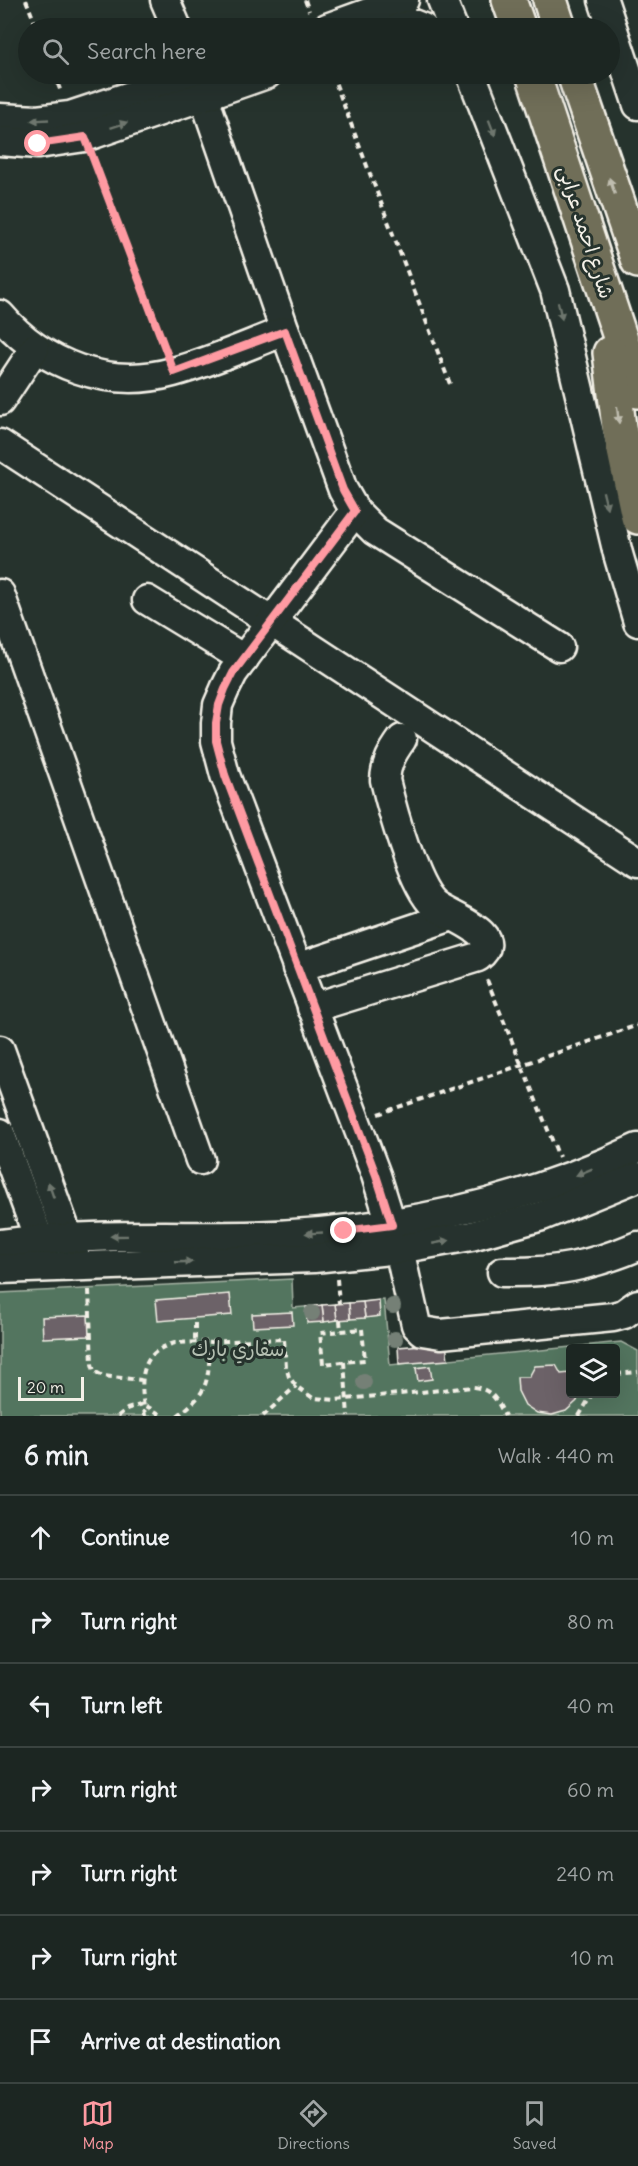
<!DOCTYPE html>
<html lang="en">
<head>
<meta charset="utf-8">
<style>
	body { margin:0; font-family:Delius,"Playpen Sans Arabic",sans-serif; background:#29322f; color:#f1f3f6 }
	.controls { position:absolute; right:18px; bottom:18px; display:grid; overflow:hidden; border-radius:6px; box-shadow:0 6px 24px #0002 }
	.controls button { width:54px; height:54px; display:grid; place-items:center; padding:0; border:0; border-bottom:2px solid #3a4340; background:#1c2622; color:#f1f3f6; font:30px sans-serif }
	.scale { position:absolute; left:18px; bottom:15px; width:66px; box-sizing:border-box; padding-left:6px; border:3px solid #f4f1e8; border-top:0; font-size:16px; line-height:21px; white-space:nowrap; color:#f4f1e8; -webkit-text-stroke:4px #26332d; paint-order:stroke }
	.stop { position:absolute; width:18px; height:18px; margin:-14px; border:4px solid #ff9aa2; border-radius:50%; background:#fff }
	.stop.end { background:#ff9aa2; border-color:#fff; box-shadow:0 2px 6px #0008 }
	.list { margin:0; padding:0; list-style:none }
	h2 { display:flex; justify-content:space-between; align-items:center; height:78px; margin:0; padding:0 24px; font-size:26px }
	h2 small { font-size:20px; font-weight:400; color:#a0a5a5 }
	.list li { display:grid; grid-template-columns:39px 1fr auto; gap:18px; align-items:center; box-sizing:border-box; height:84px; padding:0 24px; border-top:2px solid #3a4340 }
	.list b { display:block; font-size:22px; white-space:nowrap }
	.list em { font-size:20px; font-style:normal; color:#a0a5a5 }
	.icon { flex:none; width:33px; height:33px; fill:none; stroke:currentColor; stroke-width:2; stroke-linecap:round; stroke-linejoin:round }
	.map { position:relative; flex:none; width:638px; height:1416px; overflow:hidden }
	.search { position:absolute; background:#1c2622; box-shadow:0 6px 24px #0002; left:18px; right:18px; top:18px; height:66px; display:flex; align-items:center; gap:15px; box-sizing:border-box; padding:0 21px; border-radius:33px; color:#a0a5a5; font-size:22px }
	.sheet { height:666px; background:#1c2622 }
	nav { display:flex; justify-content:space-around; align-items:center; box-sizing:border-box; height:84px; border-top:2px solid #3a4340; background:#1c2622; font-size:16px; color:#a0a5a5 }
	nav a { display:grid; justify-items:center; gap:3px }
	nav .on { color:#ff9aa2 }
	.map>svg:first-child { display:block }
	.green { fill:#53745e; stroke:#a4b2a3; stroke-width:1.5; fill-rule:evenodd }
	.building { fill:#6c6267; stroke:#f4f1e8; stroke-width:1.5 }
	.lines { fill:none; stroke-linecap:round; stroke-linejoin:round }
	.minor-casing { stroke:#f4f1e8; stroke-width:33 }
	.highway-casing { stroke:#f4f1e8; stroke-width:38 }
	.path { stroke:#f4f1e8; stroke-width:4; stroke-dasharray:6 4.5; stroke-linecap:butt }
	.minor { stroke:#26332d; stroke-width:28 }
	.highway { stroke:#706e59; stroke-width:33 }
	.tree { fill:#748076 }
	.oneway { fill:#6e766e }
	.oneway2 { fill:#bfbdaf }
	.route { stroke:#ff9aa2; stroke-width:8 }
	.labels { text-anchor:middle; stroke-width:6; stroke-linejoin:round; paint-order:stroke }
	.street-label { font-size:20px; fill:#f4f1e8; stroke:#26332d }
	.park-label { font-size:20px; fill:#b4bfb1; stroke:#26332d }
</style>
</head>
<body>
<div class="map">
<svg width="638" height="1416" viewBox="0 0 638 1416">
	<rect width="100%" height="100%" fill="#26332d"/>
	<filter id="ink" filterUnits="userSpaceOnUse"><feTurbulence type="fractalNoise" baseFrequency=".0167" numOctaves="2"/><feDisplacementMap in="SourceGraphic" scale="12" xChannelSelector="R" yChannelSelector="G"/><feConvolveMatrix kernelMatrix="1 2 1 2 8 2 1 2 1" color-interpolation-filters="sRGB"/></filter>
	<g filter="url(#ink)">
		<path class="green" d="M292 1279 293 1308 384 1300 390 1365 621 1342 638 1351V1416H0V1293ZM570 1348H616V1394H570Z"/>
		<g class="building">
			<polygon points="230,1294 232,1315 158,1321 156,1300"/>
			<polygon points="379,1300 380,1316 365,1318 363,1302"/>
			<polygon points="363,1302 365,1318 350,1319 349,1303"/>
			<polygon points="349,1303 350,1319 337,1320 335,1304"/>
			<polygon points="335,1304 337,1320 324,1322 322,1305"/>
			<polygon points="322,1305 324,1322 307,1323 306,1307"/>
			<polygon points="292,1312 293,1325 253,1327 252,1314"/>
			<polygon points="88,1315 89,1336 43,1338 42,1317"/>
			<polygon points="446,1343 448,1360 399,1364 398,1347"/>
			<polygon points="556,1365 561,1374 570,1373 570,1394 579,1394 577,1401 566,1411 552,1415 537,1413 525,1405 518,1391 517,1377 529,1377 535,1366"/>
			<polygon points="430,1366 432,1379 418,1381 416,1368"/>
		</g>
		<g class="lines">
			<defs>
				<g id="minor">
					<polyline points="165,0 177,28"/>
					<polyline points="442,0 453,28"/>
					<polyline points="603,0 638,105"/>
					<polyline points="327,28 404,0"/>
					<polyline points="398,28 413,24 423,28"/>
					<polyline points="196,74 285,331 343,490 355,511 375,531 559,647"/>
					<polyline points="471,74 555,290 618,554 638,622"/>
					<polyline points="0,118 37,120 70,116 197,74"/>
					<polyline points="0,141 38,144 85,137 267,74"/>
					<path d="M0 315C43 365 108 390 173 372 211 362 248 345 285 331"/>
					<polyline points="0,401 35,348"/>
					<polyline points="0,444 638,862"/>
					<polyline points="355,511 233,673 225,689 218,705 216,723 216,741 225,775 376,1175 399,1249 416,1325 422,1331 441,1334 613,1317 624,1314 638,1304"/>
					<polyline points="0,594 200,1160"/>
					<polyline points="147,600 244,659"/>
					<polyline points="297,968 452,916"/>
					<path d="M312 1008 478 957C508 934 448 917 434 905 413 887 392 809 385 780 386 763 392 753 402 739"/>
					<polyline points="0,1050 74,1254"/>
					<polyline points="0,1133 46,1258"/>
					<path d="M0 1244C81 1233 164 1237 246 1236 382 1233 514 1207 638 1148"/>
					<polyline points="0,1269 314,1258 399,1249 471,1236 542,1216 638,1177"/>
					<path d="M502 1272C554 1273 591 1266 638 1246"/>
				</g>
				<g id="highway">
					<polyline points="509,0 519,28"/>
					<polyline points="550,0 559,28"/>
					<polyline points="533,74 638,391"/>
					<polyline points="574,74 638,261"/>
					<polyline points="610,353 619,427 638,517"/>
				</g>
			</defs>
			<use href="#minor" class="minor-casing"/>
			<use href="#highway" class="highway-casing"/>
			<g class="path">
				<polyline points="26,0 37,28"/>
				<polyline points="305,0 309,11"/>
				<polyline points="54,74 61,92"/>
				<polyline points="332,74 450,384"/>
				<polyline points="94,160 165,349"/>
				<polyline points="487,980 559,1157"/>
				<polyline points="378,1114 638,1025"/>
				<polyline points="337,1279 339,1304"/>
				<polyline points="89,1290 92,1364 94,1371 103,1376 141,1380"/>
				<polyline points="340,1320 341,1331"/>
				<polyline points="195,1323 195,1342"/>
				<polygon points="362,1329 365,1360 323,1364 320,1333"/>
				<polyline points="344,1362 348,1416"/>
				<polyline points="616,1374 638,1372"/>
				<polyline points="118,1416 127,1409 143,1404 163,1416"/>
				<path d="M145 1416C141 1384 136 1353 175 1343L284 1339 286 1367 289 1377 296 1386 313 1398 336 1400 473 1387C492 1389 497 1400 505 1416"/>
				<path d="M177 1416C211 1391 207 1381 211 1341"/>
				<polyline points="263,1416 296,1386"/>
				<polyline points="579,1416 592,1394"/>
			</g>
			<use href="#minor" class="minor"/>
			<use href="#highway" class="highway"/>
		</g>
		<g class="tree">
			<circle cx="393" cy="1306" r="8"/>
			<circle cx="312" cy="1313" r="8"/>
			<circle cx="395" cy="1339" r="8"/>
			<circle cx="364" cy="1382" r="8"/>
		</g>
		<defs><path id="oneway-solid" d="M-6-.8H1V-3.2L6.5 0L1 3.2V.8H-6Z" transform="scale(1.5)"/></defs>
		<g class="oneway">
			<use href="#oneway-solid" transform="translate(40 120) rotate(177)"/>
			<use href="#oneway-solid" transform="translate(119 125) rotate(-19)"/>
			<use href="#oneway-solid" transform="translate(492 128) rotate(69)"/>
			<use href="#oneway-solid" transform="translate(560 311) rotate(77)"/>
			<use href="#oneway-solid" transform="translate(605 500) rotate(76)"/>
			<use href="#oneway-solid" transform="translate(584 1172) rotate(158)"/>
			<use href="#oneway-solid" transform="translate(51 1190) rotate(-109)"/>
			<use href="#oneway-solid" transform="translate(314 1233) rotate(177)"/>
			<use href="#oneway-solid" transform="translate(119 1236) rotate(179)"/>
			<use href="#oneway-solid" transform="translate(441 1242) rotate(-11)"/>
			<use href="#oneway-solid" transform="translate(184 1262) rotate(-2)"/>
		</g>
		<g class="oneway2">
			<use href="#oneway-solid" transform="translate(612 186) rotate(-109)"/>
			<use href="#oneway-solid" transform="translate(618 415) rotate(83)"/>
		</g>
	</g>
	<g class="lines" filter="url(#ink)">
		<polyline class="route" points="38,144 85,137 174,372 285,331 343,490 355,511 233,673 225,689 219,705 216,723 216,741 225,775 376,1175 392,1225 344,1231"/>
	</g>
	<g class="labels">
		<g class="street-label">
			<text transform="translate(586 232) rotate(72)" y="7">شارع احمد عرابى</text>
		</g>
		<g class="park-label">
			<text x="238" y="1356">سفاري بارك</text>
		</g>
	</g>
</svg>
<div class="controls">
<button><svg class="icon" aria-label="layers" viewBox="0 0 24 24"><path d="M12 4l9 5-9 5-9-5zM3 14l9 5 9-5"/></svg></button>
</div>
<div class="scale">20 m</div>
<div class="stop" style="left:38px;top:144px"></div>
<div class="stop end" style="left:344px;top:1231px"></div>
<div class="search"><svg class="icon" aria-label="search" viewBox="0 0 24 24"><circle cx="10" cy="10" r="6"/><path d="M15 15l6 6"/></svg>Search here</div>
</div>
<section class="sheet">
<h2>6 min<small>Walk · 440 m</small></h2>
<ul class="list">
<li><svg class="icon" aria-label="ahead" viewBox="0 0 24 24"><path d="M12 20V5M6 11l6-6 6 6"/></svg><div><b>Continue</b></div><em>10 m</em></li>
<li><svg class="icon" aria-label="right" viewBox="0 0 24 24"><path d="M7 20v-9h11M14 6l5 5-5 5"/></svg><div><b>Turn right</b></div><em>80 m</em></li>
<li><svg class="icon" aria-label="left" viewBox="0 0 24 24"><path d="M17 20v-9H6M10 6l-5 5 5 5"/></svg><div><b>Turn left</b></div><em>40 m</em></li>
<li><svg class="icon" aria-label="right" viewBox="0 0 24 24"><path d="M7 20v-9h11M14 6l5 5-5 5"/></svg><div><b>Turn right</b></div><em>60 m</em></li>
<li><svg class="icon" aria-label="right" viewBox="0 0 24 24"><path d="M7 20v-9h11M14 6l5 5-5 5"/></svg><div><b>Turn right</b></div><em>240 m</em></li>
<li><svg class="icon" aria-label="right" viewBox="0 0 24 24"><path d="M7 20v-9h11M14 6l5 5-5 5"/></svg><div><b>Turn right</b></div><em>10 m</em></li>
<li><svg class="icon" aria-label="arrive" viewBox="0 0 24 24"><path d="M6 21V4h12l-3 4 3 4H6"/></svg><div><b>Arrive at destination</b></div></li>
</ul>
</section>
<nav>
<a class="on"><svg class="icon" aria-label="map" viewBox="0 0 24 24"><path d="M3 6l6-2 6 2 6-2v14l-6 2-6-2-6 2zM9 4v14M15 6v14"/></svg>Map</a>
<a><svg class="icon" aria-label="directions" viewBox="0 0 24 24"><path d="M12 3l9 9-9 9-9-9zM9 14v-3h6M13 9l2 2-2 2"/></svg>Directions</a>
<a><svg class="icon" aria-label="saved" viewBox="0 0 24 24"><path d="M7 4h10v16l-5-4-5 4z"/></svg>Saved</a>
</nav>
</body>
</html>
